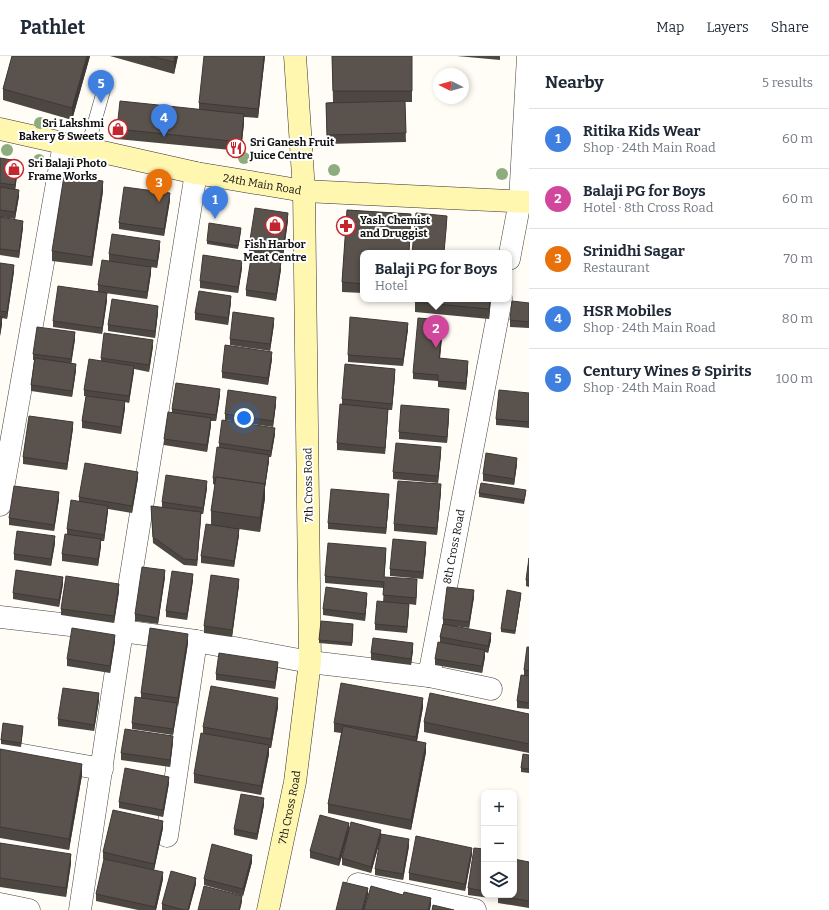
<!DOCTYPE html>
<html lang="en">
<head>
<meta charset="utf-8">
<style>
	body { margin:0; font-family:Bitter,serif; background:#f6f6f7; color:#1f2937 }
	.controls { position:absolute; right:12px; bottom:12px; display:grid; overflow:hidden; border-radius:8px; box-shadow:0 2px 6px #0003 }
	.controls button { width:36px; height:36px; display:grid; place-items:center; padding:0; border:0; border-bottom:1px solid #e0e1e3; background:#fff; color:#1f2937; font:20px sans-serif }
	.compass { position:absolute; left:433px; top:12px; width:36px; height:36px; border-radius:50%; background:#fff; box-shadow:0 2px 6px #0003; rotate:275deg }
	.you { position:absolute; left:244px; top:362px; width:14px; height:14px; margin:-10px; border:3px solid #fff; border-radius:50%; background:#1a73e8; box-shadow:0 0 0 6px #1a73e833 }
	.badge { display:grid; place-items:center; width:26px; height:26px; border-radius:50%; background:#0f766e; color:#fff; font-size:13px; font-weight:700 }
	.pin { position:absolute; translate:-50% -33px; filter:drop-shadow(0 1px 2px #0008) }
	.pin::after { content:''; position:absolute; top:21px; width:14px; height:12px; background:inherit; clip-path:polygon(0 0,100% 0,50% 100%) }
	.popup { position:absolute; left:360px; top:194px; width:152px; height:52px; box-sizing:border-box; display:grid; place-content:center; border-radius:8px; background:#fff; filter:drop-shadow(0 1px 3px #0005); font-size:13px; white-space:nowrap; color:#747a83 }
	.popup b { font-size:15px; color:#1f2937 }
	.popup::after { content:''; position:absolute; left:50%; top:100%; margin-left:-8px; border:8px solid transparent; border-top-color:#fff }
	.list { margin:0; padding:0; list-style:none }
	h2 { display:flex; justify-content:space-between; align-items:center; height:52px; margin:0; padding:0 16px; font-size:17px }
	h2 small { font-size:13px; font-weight:400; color:#747a83 }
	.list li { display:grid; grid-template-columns:26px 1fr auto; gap:12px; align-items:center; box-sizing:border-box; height:60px; padding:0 16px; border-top:1px solid #e0e1e3 }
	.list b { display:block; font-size:15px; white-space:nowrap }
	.list p { margin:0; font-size:13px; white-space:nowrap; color:#747a83 }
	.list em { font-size:13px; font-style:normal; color:#747a83 }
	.icon { flex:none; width:22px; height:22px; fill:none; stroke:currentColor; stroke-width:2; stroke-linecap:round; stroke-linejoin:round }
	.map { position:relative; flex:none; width:529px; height:854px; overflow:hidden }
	header { display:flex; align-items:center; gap:24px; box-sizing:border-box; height:56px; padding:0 20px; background:#fff; border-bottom:1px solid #e0e1e3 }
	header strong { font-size:19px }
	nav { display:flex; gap:22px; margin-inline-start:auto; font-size:14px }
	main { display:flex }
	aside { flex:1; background:#fff }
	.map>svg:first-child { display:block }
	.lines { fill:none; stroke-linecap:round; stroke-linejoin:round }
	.lane-casing { stroke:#444; stroke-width:14 }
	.street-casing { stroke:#444; stroke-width:23 }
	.secondary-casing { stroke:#333; stroke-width:23 }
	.lane { stroke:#fff; stroke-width:13 }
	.street { stroke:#fff; stroke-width:22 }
	.secondary { stroke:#fff6b0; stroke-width:22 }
	.tree { fill:#8dad7f }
	.wall { fill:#4d4742 }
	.shaded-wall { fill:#3f3936 }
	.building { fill:#5a524d; stroke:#3f3936 }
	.labels { text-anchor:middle; stroke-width:4; stroke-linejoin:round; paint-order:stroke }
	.poi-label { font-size:11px; font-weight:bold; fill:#111; stroke:#fff; text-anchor:start }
	.street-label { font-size:11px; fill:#111; stroke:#fff }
</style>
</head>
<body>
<header>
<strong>Pathlet</strong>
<nav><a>Map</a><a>Layers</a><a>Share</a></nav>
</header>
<main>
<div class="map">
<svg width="529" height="854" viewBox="0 0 529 854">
	<rect width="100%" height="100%" fill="#fffdf5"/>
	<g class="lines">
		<defs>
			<polyline id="lane" points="87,93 104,33"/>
			<g id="street">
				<polyline points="509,203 520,145 528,0"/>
				<polyline points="0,449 64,88"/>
				<path id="s1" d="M0 561 122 575 196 585 310 606 429 620 501 243"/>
				<polyline points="429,620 491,633"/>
				<polyline points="0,695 102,713"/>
				<polyline points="167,780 196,585"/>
				<polyline points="358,828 475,854"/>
				<polyline points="0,848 29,854"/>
				<polyline points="80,854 122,575 196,117"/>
			</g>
			<g id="secondary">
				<path id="s2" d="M0 73 196 117 304 135 529 146"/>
				<path id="s3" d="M268 854 295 726 310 606 304 135 295 0"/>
			</g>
		</defs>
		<use href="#lane" class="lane-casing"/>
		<use href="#street" class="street-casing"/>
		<use href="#secondary" class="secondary-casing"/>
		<use href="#lane" class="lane"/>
		<use href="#street" class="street"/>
		<use href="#secondary" class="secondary"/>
	</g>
	<g class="tree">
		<circle cx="40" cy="67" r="6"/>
		<circle cx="7" cy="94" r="6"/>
		<circle cx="244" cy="102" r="6"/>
		<circle cx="39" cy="104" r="6"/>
		<circle cx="334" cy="114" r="6"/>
		<circle cx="502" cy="118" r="6"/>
	</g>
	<g class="wall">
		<polygon points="12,0 90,0 72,64 3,44 3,33"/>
		<polygon points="110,0 178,0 174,18"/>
		<polygon points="265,0 258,62 244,61 244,67 241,95 117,83 117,73 199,53 199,47"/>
		<polygon points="332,0 412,0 412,46 405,46 406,86 327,88 326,47 333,46"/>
		<polygon points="457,0 500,0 500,4"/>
		<polygon points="0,102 18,112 15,133 19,140 15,163 0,161"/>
		<polygon points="103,135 92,210 52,205 52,195"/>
		<polygon points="170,144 164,180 119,173 119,167"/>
		<polygon points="347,154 411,158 409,197 363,197 363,237 342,236 342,226"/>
		<polygon points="0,161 23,171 19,202 0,199"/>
		<polygon points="288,164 283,201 249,196 249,190"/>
		<polygon points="241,175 238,193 207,188 207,185"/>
		<polygon points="160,192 157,212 151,211 151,217 147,243 98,236 98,229 109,205 109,198"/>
		<polygon points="0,207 14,215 7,263 2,262 2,268 0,280"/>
		<polygon points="242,212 238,237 200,232 200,225"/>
		<polygon points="281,213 276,245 246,240 246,234"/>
		<polygon points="415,243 491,243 489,263 415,256"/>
		<polygon points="107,244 102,278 53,271 53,265"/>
		<polygon points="231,246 228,269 195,264 195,257"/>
		<polygon points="529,247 529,272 510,271 510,264"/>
		<polygon points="158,256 155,282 108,275 108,269"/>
		<polygon points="274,268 270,295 230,289 230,283"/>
		<polygon points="443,271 440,303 468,312 466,334 438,331 438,325 413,323 413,317"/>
		<polygon points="408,273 403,310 348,306 348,299"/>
		<polygon points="75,283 71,307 76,314 72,341 31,335 31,329 34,304 33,304 33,298"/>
		<polygon points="153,290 149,316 134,313 129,347 125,346 125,352 121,378 82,372 82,365 86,340 84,340 84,334 101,305 101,302"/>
		<polygon points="272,303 268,329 222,322 222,316"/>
		<polygon points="395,319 392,354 388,354 385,398 337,394 337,387 342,349 342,343"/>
		<polygon points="529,337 529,372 496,369 496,363"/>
		<polygon points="220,339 216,365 211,365 211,369 207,396 164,389 164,383 172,356 172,353"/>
		<polygon points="276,348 273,371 225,364 225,358"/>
		<polygon points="449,360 447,387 399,383 399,376"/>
		<polygon points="73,372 67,414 23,408 23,401"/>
		<polygon points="275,378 271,401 269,401 269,405 265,431 265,442 260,476 239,473 239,479 234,511 201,507 201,500 211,469 211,455 215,429 213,428 213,422 219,392 219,387"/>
		<polygon points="441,397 438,427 393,423 393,416"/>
		<polygon points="517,408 514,429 483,425 483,418"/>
		<polygon points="138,422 132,457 108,453 104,485 101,485 101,490 98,510 62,505 62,498 67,478 67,473 79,445 79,441"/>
		<polygon points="207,432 203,458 201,458 197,510 184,509 153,487 151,450 162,452 162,446"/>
		<polygon points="441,435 437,479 394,475 394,468"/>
		<polygon points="479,437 526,437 524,448 479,441"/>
		<polygon points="59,443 54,475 9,469 9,462"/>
		<polygon points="389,444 386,478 328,473 328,467"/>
		<polygon points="55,487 51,510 14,504 14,498"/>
		<polygon points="426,493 423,523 390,520 390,513"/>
		<polygon points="386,498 384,521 417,530 416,549 409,548 407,577 375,574 375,568 383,546 384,532 325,527 325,520"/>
		<polygon points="529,502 529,531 526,530 526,524"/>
		<polygon points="165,521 158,568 135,565 135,558"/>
		<polygon points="193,524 187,564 166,561 166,555"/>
		<polygon points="63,528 59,551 13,543 13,537"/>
		<polygon points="239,529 232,581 204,577 204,570"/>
		<polygon points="119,535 114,567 61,559 61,553"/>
		<polygon points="521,540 515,578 501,576 501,573"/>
		<polygon points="474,541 469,572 454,570 491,584 488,597 485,596 485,601 482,617 435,609 435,603 440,587 440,581 443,568 443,563"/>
		<polygon points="367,543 365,565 323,559 323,553"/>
		<polygon points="353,571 352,590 319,587 319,584"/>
		<polygon points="115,585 110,617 67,610 67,603"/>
		<polygon points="188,587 173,679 132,673 132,667 141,642 141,637"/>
		<polygon points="529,591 529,653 517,652 517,645 524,620 524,614"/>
		<polygon points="413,594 411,609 371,604 371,597"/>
		<polygon points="278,612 275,633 216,624 216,618"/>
		<polygon points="99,644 94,675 58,670 58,663"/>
		<polygon points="278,651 271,692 269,692 269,698 261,739 194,727 194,718 203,677 203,671"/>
		<polygon points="423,651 417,685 426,696 411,774 328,757 328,748 341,677 334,676 334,667"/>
		<polygon points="529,658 529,697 424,676 424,666"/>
		<polygon points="23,673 21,691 1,688 1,684"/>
		<polygon points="173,686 170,711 121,704 121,697"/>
		<polygon points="0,693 82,719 69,794 0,782"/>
		<polygon points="529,699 529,717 521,716 521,712"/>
		<polygon points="169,727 163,761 119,752 119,746"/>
		<polygon points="264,749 257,784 234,779 234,773"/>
		<polygon points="163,772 154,814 163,823 156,854 138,854 96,845 96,838 131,809 103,803 103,796"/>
		<polygon points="349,774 381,781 371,817 342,809 342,802 349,776 339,810 310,802 310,795"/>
		<polygon points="0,787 71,807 66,841 0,831"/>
		<polygon points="409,790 403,824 375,819 375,813"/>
		<polygon points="484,793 484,839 490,839 490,842 468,839 468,832"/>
		<polygon points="472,798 465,835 409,824 409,817"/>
		<polygon points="252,806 243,840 204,829 204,823"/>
		<polygon points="529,806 529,852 498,847 498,839"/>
		<polygon points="196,828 189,854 162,854 162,848"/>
	</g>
	<g class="shaded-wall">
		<polygon points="87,0 90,0 72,64 72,52"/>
		<polygon points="175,0 178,0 174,18 174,6"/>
		<polygon points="264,0 265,0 258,62 258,53"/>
		<polygon points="244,58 244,67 241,95 241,86"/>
		<polygon points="18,105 18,112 15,136 15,129"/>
		<polygon points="103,125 103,135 92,210 92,201"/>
		<polygon points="19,134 19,140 15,163 15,156"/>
		<polygon points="170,137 170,144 164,180 164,173"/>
		<polygon points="288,157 288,164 283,201 283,195"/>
		<polygon points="447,160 447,167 444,197"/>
		<polygon points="23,165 23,171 19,202 19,195"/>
		<polygon points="160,185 160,192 157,212 157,205"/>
		<polygon points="242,205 242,212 238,237 238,231"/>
		<polygon points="281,206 281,213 276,245 276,238"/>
		<polygon points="14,209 14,215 7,263 7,256"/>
		<polygon points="151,211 151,217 147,243 147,236"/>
		<polygon points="107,237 107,244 102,278 102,272"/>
		<polygon points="231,240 231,246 228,269 228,262"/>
		<polygon points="490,243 491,243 489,263 489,253"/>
		<polygon points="158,250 158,256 155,282 155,275"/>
		<polygon points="2,261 2,268 0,280 0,274"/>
		<polygon points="274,262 274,268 270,295 270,288"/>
		<polygon points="443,264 443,271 439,309 439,302"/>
		<polygon points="408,267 408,273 403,310 403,303"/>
		<polygon points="75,276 75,283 71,310 71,303"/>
		<polygon points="153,284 153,290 149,316 149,309"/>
		<polygon points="272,296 272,303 268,329 268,322"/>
		<polygon points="468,305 468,312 466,334 466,327"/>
		<polygon points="76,308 76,314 72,341 72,335"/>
		<polygon points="134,310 134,316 129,347 129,340"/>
		<polygon points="395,313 395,319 392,354 392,348"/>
		<polygon points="220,333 220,339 216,365 216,359"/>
		<polygon points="276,341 276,348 273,371 273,365"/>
		<polygon points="125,345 125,352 121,378 121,371"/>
		<polygon points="388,353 388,359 385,398 385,392"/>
		<polygon points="449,353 449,360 447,387 447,381"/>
		<polygon points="211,362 211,369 207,396 207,389"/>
		<polygon points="73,366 73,372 67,414 67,408"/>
		<polygon points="275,372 275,378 271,401 271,395"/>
		<polygon points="441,391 441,397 438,427 438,420"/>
		<polygon points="269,399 269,405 265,431 265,442 260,476 260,462"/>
		<polygon points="517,402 517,408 514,429 514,423"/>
		<polygon points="138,416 138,422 132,457 132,450"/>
		<polygon points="207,425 207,432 203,458 203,452"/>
		<polygon points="441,428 441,435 437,479 437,472"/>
		<polygon points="59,436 59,443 54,475 54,469"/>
		<polygon points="389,438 389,444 386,478 386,472"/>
		<polygon points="108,450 108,456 104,485 104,479"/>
		<polygon points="201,456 201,463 197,510 197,504"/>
		<polygon points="239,473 239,479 234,511 234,505"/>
		<polygon points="55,480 55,487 51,510 51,503"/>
		<polygon points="101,483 101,490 98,510 98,503"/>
		<polygon points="426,486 426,493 423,523 423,516"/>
		<polygon points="386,492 386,498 384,527 384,521"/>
		<polygon points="165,514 165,521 158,568 158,562"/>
		<polygon points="193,518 193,524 187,564 187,558"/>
		<polygon points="63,521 63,528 59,551 59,544"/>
		<polygon points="239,523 239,529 232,581 232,574"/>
		<polygon points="417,523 417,530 416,549 416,542"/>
		<polygon points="119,528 119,535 114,567 114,560"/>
		<polygon points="474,534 474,541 469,572 469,566"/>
		<polygon points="367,537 367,543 365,565 365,558"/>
		<polygon points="521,537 521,540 515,578 515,575"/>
		<polygon points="409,548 409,555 407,577 407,571"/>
		<polygon points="491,577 491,584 488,597 488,590"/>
		<polygon points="188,578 188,587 178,651 178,642"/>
		<polygon points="115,579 115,585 110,617 110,610"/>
		<polygon points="413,587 413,594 411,609 411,603"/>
		<polygon points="485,594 485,601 482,617 482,610"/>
		<polygon points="278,606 278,612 275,633 275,626"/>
		<polygon points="99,637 99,644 94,675 94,669"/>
		<polygon points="278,642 278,651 271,692 271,683"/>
		<polygon points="423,642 423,651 416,690 416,681"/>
		<polygon points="177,647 177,653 173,679 173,673"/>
		<polygon points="173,680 173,686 170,711 170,704"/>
		<polygon points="426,687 426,696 411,774 411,764"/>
		<polygon points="269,689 269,698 261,739 261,730"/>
		<polygon points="82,708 82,719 69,794 69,783"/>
		<polygon points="169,721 169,727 163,761 163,754"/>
		<polygon points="264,742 264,749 257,784 257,778"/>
		<polygon points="163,765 163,772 154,814 154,808"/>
		<polygon points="349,767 349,774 339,810 339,803"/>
		<polygon points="381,774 381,781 371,817 371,811"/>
		<polygon points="409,783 409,790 403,824 403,818"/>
		<polygon points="472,792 472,798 465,835 465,828"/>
		<polygon points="71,798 71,807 66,841 66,832"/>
		<polygon points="252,799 252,806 243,840 243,833"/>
		<polygon points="163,816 163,823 156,854 155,854 155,851"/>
		<polygon points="196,822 196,828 189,854 188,854"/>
		<polygon points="368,832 368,839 364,854 362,854"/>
		<polygon points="242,840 242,846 240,854 239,854"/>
		<polygon points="431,842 431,849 430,854 428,854"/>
	</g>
	<g class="building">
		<polygon points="12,0 87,0 72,52 3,33"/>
		<polygon points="150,0 175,0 174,6"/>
		<polygon points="204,0 264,0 258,53 199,47"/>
		<polygon points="332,0 412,0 412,35 333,35"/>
		<polygon points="120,45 244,58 241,86 117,73"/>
		<polygon points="405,45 406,77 327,79 326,47"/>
		<polygon points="0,102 18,105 15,129 0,127"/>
		<polygon points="64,120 103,125 92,201 52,195"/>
		<polygon points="0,131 19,134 15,156 0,154"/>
		<polygon points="124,131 170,137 164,173 119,167"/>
		<polygon points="255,152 288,157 283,195 249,190"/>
		<polygon points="347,154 411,158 409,197 363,197 363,228 342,226"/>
		<polygon points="416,157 447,160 444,197 412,197"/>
		<polygon points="0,161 23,165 19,195 0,193"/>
		<polygon points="209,167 241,172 238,190 207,185"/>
		<polygon points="112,178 160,185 157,205 109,198"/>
		<polygon points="203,199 242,205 238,231 200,225"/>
		<polygon points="251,202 281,206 276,238 246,234"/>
		<polygon points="102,204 151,211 147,236 98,229"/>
		<polygon points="0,207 14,209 7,256 0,255"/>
		<polygon points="58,230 107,237 102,272 53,265"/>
		<polygon points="199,235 231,240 228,262 195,257"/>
		<polygon points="112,243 158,250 155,275 108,269"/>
		<polygon points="415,243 490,243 489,253 415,246"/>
		<polygon points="512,245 529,247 529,266 510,264"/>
		<polygon points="233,256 274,262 270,288 230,283"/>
		<polygon points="0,261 2,261 0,274"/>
		<polygon points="350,261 408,267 403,303 348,299"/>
		<polygon points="418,262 443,264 439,302 468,305 466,327 438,325 438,319 413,317"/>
		<polygon points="37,271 75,276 71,303 33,298"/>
		<polygon points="104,277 153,284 149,309 101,302"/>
		<polygon points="225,289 272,296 268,322 222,316"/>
		<polygon points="35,302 76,308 72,335 31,329"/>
		<polygon points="89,303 134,310 129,340 84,334"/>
		<polygon points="345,308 395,313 392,348 342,343"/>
		<polygon points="176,327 220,333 216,359 172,353"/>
		<polygon points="228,334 276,341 273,365 225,358"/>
		<polygon points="499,334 529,337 529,366 496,363"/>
		<polygon points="86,340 125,345 121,371 82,365"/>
		<polygon points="340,348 388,353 385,392 337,387"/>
		<polygon points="401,349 449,353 447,381 399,376"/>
		<polygon points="168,356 211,362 207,389 164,383"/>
		<polygon points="29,360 73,366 67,408 23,401"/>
		<polygon points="222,364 275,372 271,395 219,387"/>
		<polygon points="396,387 441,391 438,420 393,416"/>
		<polygon points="217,391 269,399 265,428 216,421 216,422 213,422"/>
		<polygon points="486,397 517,402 514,423 483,418"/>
		<polygon points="85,407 138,416 132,450 79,441"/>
		<polygon points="166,419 207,425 203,452 162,446"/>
		<polygon points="216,421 265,428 260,462 211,455"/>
		<polygon points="398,425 441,428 437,472 394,468"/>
		<polygon points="481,427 526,434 524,444 479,437"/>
		<polygon points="14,430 59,436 54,469 9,462"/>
		<polygon points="331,433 389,438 386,472 328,467"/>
		<polygon points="71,444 108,450 104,479 67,473"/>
		<polygon points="151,450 201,456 197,504 184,503 153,481"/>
		<polygon points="206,468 239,473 234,505 201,500"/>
		<polygon points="17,475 55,480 51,503 14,498"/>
		<polygon points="65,478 101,483 98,503 62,498"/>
		<polygon points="393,483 426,486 423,516 390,513"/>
		<polygon points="328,487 386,492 384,521 417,523 416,542 383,539 384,526 325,520"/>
		<polygon points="529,502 529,524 526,524"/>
		<polygon points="142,511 165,514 158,562 135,558"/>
		<polygon points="16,514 63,521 59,544 13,537"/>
		<polygon points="172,515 193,518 187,558 166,555"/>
		<polygon points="211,519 239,523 232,574 204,570"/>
		<polygon points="66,520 119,528 114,560 61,553"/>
		<polygon points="326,531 367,537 365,558 323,553"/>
		<polygon points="447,531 474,534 469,566 443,563"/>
		<polygon points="507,534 521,537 515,575 501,573"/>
		<polygon points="377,545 409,548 407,571 375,568"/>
		<polygon points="321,565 353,568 352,587 319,584"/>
		<polygon points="443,568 491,577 488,590 440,581"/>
		<polygon points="72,572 115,579 110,610 67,603"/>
		<polygon points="150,572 188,578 178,642 141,637"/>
		<polygon points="373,582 413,587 411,603 371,597"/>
		<polygon points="438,586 485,594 482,610 435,603"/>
		<polygon points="527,591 529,591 529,615 524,614"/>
		<polygon points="219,597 278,606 275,626 216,618"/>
		<polygon points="521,619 529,620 529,647 517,645"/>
		<polygon points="341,627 423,642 416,681 334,667"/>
		<polygon points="211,630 278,642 271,683 203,671"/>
		<polygon points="63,632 99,637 94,669 58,663"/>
		<polygon points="430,637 529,658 529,688 424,666"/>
		<polygon points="135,641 177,647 173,673 132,667"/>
		<polygon points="3,667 23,670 21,687 1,684"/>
		<polygon points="343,670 426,687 411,764 328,748"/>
		<polygon points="125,673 173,680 170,704 121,697"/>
		<polygon points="201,677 269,689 261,730 194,718"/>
		<polygon points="0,693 82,708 69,783 0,771"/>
		<polygon points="523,698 529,699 529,713 521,712"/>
		<polygon points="125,712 169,721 163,754 119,746"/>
		<polygon points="241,738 264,742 257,778 234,773"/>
		<polygon points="113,754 163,765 154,808 103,796"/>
		<polygon points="320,759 349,767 339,803 310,795"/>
		<polygon points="351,766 381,774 371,811 342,802"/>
		<polygon points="381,778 409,783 403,818 375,813"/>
		<polygon points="416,780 472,792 465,828 409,817"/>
		<polygon points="0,787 71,798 66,832 0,822"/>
		<polygon points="212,788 252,799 243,833 204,823"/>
		<polygon points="474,792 484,793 484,835 468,832"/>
		<polygon points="104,803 163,816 155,851 96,838"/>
		<polygon points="514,803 529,806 529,845 498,840 498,839 514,839"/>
		<polygon points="171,815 196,822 188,854 184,854 162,848"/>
		<polygon points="343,826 368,832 362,854 336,854"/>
		<polygon points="204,830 242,840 239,854 198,854"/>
		<polygon points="371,830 403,839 404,836 431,842 428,854 364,854"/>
		<polygon points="433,849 454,854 432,854"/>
	</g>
	<defs>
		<symbol id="shop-ring" viewBox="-11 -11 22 22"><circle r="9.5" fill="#fff" stroke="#c4262e" stroke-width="1.5"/><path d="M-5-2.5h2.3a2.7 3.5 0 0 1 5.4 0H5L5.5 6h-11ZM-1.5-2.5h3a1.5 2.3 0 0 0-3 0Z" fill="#c4262e"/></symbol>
		<symbol id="restaurant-ring" viewBox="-11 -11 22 22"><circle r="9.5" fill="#fff" stroke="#c4262e" stroke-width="1.5"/><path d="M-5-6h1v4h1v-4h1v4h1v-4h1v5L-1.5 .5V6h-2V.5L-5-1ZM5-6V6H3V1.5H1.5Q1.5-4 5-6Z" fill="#c4262e"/></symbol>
		<symbol id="pharmacy-ring" viewBox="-11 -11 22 22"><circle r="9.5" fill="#fff" stroke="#c4262e" stroke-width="1.5"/><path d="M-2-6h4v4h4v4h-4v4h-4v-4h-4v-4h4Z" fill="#c4262e"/></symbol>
	</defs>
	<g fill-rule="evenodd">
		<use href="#shop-ring" x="107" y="62" width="22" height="22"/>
		<use href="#restaurant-ring" x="225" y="81" width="22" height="22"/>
		<use href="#shop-ring" x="3" y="102" width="22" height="22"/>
		<use href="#shop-ring" x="264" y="158" width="22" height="22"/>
		<use href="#pharmacy-ring" x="335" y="159" width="22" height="22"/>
	</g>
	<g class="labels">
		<g class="poi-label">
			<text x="104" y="71" text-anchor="end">Sri Lakshmi<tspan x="104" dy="13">Bakery &amp; Sweets</tspan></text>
			<text x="250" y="90">Sri Ganesh Fruit<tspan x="250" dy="13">Juice Centre</tspan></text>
			<text x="28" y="111">Sri Balaji Photo<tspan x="28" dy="13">Frame Works</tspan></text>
			<text x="360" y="168">Yash Chemist<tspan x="360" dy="13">and Druggist</tspan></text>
			<text x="275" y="192" text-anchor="middle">Fish Harbor<tspan x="275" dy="13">Meat Centre</tspan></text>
		</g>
		<g class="street-label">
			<text dy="4" stroke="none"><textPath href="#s2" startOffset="268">24th Main Road</textPath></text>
			<text transform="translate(308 429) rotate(-91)" y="4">7th Cross Road</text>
			<text dy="4" stroke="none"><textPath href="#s1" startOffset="565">8th Cross Road</textPath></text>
			<text dy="4" stroke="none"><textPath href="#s3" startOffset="105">7th Cross Road</textPath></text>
		</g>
	</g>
</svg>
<div class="controls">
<button>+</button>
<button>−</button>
<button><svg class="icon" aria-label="layers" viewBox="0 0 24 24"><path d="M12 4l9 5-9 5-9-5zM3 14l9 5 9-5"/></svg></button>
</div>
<svg class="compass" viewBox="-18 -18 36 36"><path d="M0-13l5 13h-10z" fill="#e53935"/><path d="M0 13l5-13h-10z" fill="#747a83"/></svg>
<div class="you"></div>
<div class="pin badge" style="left:215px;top:163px;background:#3f7fe0">1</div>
<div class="pin badge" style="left:436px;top:292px;background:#d1479c">2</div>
<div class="popup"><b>Balaji PG for Boys</b>Hotel</div>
<div class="pin badge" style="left:159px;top:146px;background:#e8710a">3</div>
<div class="pin badge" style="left:164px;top:81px;background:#3f7fe0">4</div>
<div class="pin badge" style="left:101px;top:47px;background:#3f7fe0">5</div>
</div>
<aside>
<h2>Nearby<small>5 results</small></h2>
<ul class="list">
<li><span class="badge" style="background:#3f7fe0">1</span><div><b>Ritika Kids Wear</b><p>Shop · 24th Main Road</p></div><em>60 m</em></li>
<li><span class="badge" style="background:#d1479c">2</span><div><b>Balaji PG for Boys</b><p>Hotel · 8th Cross Road</p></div><em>60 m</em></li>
<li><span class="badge" style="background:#e8710a">3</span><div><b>Srinidhi Sagar</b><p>Restaurant</p></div><em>70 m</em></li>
<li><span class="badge" style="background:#3f7fe0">4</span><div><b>HSR Mobiles</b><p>Shop · 24th Main Road</p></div><em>80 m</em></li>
<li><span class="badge" style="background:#3f7fe0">5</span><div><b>Century Wines &amp; Spirits</b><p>Shop · 24th Main Road</p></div><em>100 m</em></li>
</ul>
</aside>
</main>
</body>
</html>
